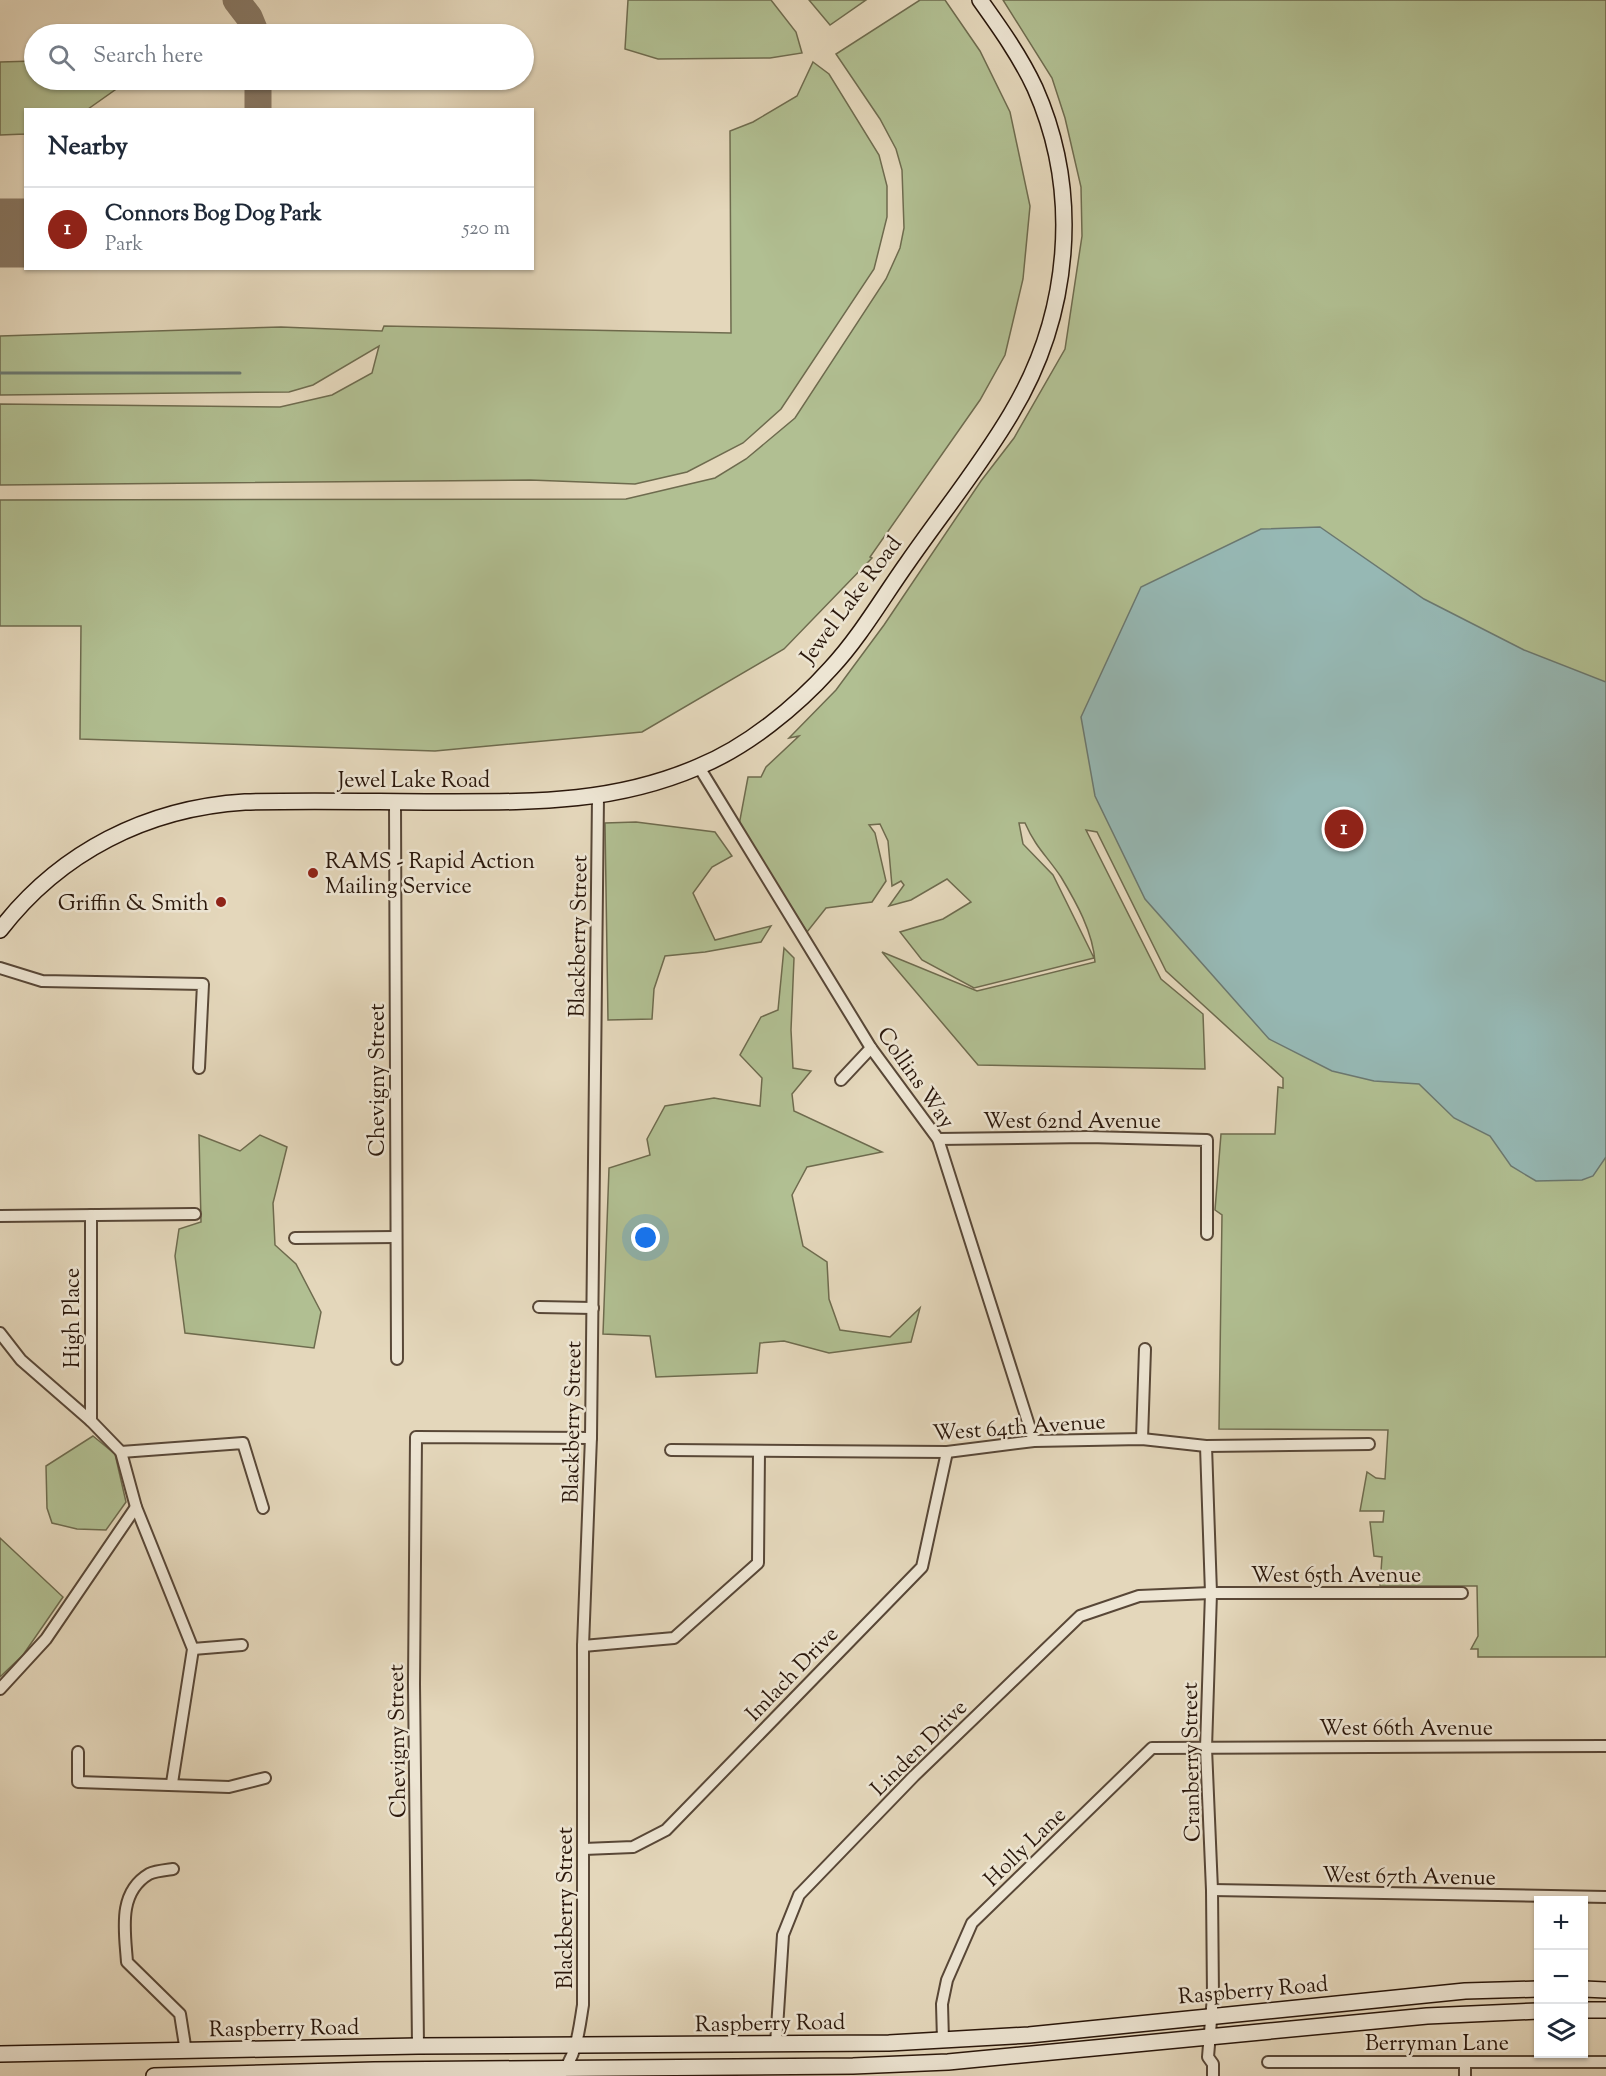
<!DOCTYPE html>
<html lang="en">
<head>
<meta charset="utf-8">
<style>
	body { margin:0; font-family:"Sorts Mill Goudy",serif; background:#f2f2f3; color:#1f2937 }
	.controls { position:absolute; right:18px; bottom:18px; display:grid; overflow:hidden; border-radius:0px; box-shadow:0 2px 4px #0004 }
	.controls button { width:54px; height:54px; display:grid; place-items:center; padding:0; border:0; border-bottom:2px solid #e0e1e3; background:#fff; color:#1f2937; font:30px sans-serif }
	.you { position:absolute; left:646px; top:1238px; width:21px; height:21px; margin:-15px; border:4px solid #fff; border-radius:50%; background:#1a73e8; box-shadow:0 0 0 9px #1a73e833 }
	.badge { display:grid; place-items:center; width:39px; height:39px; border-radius:50%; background:#8f2418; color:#fff; font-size:20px; font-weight:700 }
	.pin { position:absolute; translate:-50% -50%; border:3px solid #fff; box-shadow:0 2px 6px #0006 }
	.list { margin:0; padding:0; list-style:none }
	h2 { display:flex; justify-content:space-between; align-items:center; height:78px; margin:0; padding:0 24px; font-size:26px }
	h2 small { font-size:20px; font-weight:400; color:#747a83 }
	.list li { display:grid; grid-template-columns:39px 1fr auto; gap:18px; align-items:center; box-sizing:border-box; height:84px; padding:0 24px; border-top:2px solid #e0e1e3 }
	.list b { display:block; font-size:22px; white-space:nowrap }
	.list p { margin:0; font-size:20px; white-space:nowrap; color:#747a83 }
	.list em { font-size:20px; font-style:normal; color:#747a83 }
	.icon { flex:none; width:33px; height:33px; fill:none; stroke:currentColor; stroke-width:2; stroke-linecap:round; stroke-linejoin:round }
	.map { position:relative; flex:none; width:1606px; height:2076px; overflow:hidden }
	.search { position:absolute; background:#fff; box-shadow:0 2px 4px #0004; left:24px; top:24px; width:510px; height:66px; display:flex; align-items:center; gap:15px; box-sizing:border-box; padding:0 21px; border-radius:33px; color:#747a83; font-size:22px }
	.panel { position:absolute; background:#fff; box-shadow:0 2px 4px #0004; left:24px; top:108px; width:510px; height:162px; border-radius:0px }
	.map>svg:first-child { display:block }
	.green { fill:#b1bf92; stroke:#6e6b4e; stroke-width:1.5 }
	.water { fill:#96b8b4; stroke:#6b7870; stroke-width:1.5 }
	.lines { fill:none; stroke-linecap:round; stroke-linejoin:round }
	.stream { stroke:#6b7870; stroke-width:3 }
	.taxiway { stroke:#877763; stroke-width:27 }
	.runway { stroke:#877763; stroke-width:69 }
	.street-casing { stroke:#584737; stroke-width:14 }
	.secondary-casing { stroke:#2a170b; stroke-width:18 }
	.street { stroke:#ede5d3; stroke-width:10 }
	.secondary { stroke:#ede5d3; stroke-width:15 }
	.poi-dot { fill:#8f2418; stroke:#ede5d3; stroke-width:2 }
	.labels { text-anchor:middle; stroke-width:5; stroke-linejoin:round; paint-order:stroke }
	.street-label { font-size:22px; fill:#2a170b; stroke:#ede5d3 }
	.poi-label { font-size:22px; fill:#2a170b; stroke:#ede5d3; text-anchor:start }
</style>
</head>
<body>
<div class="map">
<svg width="1606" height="2076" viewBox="0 0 1606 2076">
	<rect width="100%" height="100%" fill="#e4d7bb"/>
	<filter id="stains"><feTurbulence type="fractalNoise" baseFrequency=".00333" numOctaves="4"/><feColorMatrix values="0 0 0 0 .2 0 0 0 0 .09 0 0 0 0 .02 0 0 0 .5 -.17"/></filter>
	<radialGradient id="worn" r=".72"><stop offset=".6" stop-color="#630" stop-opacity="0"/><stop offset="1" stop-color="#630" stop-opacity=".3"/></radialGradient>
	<g class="green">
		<polygon points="628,0 771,0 796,32 802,53 770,58 658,59 625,49"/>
		<polygon points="809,0 866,0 830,25"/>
		<polygon points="920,0 945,0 980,51 1010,112 1030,206 1023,279 1005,355 980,400 870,557 872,558 784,649 642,732 435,751 80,739 81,626 0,626 0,500 626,499 715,478 746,459 795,418 886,279 900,248 904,228 902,170 896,149 880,119 836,54"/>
		<path d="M1003 0H1606V1657H1478V1649H1471L1478 1636 1477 1586H1380L1382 1557 1374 1556 1370 1522H1383L1384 1511H1360L1367 1472 1376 1478 1385 1479 1388 1430 1219 1429 1222 1215 1215 1210 1221 1134H1275L1278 1087 1283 1088V1078L1166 971 1097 832 1086 830 1161 979 1203 1014 1205 1069 978 1065 882 952 977 991 1095 962C1093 932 1076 902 1061 877 1047 856 1036 848 1025 823H1019L1023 844 1053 875 1094 958 974 988 922 960 900 932 943 919 971 902 947 879 911 900 889 906 904 885 901 881 892 886 888 841 880 824 869 825 875 833 886 881 872 902 826 908 807 932 739 825 748 777H761L766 767 799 736 789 738 836 690 884 625 981 481 1014 438 1065 349 1082 236 1081 187 1065 118 1052 78Z"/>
		<polygon points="34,61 34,80 129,80 88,109 26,110 25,134 0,135 0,62"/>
		<polygon points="813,62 829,74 879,155 887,186 887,217 874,269 781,409 743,443 687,472 635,484 530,480 0,485 0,404 280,407 332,395 372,373 379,346 313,385 289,392 0,395 0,336 281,327 382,331 384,326 731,333 730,131 753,122 797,96"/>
		<polygon points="636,822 715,832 732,856 712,867 693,893 715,940 771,926 761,942 705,952 665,956 654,989 652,1019 608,1020 605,823"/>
		<polygon points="784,948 794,958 791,1030 793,1068 811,1071 792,1094 794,1111 882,1152 807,1167 792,1195 803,1246 827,1262 829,1299 840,1330 890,1337 920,1308 911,1342 829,1353 784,1341 760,1343 757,1373 656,1377 650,1336 603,1334 609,1168 650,1155 647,1139 665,1106 714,1098 760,1106 762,1078 740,1055 761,1017 778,1010"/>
		<polygon points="199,1135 240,1151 260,1135 287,1147 273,1203 275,1245 296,1264 321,1312 314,1348 185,1333 175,1256 179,1229 201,1222"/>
		<polygon points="93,1436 115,1454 126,1502 106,1530 77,1529 52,1523 47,1508 46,1466"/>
		<polygon points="0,1538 63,1597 23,1655 0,1677"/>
	</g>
	<polygon class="water" points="1320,527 1424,599 1524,650 1606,682 1606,1157 1593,1176 1582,1180 1536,1181 1511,1166 1490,1136 1454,1118 1419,1084 1374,1081 1332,1071 1269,1039 1145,899 1095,796 1081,717 1141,587 1261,529"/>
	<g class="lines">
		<polyline class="stream" points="0,373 240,373"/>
		<g class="taxiway">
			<polyline points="236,0 249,17 256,34"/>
			<polyline points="258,110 258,80"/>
		</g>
		<polyline class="runway" points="0,233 26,233"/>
		<defs>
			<g id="street">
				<polyline points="699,767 871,1048 938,1139 1034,1441"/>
				<polyline points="395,802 397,1359"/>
				<polyline points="0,968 42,981 203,984 199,1068"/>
				<polyline points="841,1080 871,1048"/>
				<polyline points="938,1139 1088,1137 1207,1140 1207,1234"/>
				<polyline points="0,1216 195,1214"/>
				<polyline points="295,1238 395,1237"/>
				<polyline points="539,1307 593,1308"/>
				<polyline points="0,1333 21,1360 91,1421 121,1452 136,1507 193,1649 172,1783"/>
				<polyline points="91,1421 91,1215"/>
				<polyline points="1142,1439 1145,1349"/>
				<polyline points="1206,1446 1211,1593 1206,1748 1212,1890 1213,1996 1208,2057 1213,2064 1213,2076"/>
				<polyline points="671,1450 947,1452 1034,1441 1142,1439 1206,1446 1369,1444"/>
				<polyline points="121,1452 243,1443 263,1508"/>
				<polyline points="583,1646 674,1638 758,1563 759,1451"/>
				<polyline points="193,1649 242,1645"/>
				<polyline points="0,1689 46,1639 136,1507"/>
				<polyline points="78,1752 78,1782 229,1787 265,1778"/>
				<polyline points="584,1849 633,1847 666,1830 922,1567 947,1452"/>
				<path d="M173 1869C166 1870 155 1871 149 1874 117 1893 125 1932 127 1962L180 2014 186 2052"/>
				<polyline points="1212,1890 1606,1897"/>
				<polyline points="943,2040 942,2004 947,1980 972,1923 1152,1748 1606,1746"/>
				<polyline points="776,2044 783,1935 799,1895 914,1776 1080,1616 1139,1596 1211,1593 1462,1593"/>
				<polyline points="418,2046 414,1684 416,1437 591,1438"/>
				<polyline points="1268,2062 1606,2062"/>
				<polyline points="1465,2062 1465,2076"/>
				<path d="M559 2076C577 2057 579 2029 583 2005V1646L591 1437 598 797"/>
			</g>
			<g id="secondary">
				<path d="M0 930C60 852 147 808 245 802 312 800 379 802 446 802 535 802 614 803 698 767 747 747 796 707 831 668 860 637 883 597 908 562 942 513 981 465 1011 414 1070 316 1082 194 1035 88 1020 56 1000 28 980 0"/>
				<polyline points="1584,1989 1606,1990"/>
				<polyline points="1584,2010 1606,2010"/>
				<polyline points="0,2054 418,2046 889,2043 1029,2035 1465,1991 1538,1989"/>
				<polyline points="154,2076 374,2070 853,2066 948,2062 1427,2016 1538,2011"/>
			</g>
		</defs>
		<use href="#street" class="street-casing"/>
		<use href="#secondary" class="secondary-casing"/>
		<use href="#street" class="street"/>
		<use href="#secondary" class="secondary"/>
	</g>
	<g class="poi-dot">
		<circle cx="313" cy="873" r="6"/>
		<circle cx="221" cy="902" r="6"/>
	</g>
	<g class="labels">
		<g class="street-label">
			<text transform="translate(850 599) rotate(-53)" y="8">Jewel Lake Road</text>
			<text x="414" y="787">Jewel Lake Road</text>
			<text transform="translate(577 936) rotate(-89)" y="8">Blackberry Street</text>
			<text transform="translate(917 1077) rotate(55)" y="8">Collins Way</text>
			<text transform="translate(376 1080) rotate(-90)" y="8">Chevigny Street</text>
			<text x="1072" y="1128">West 62nd Avenue</text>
			<text transform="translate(71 1318) rotate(-90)" y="8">High Place</text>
			<text transform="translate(571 1422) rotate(-89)" y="8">Blackberry Street</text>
			<text transform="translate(1019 1426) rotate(-4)" y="8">West 64th Avenue</text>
			<text x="1336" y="1582">West 65th Avenue</text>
			<text transform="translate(791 1673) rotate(-46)" y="8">Imlach Drive</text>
			<text x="1406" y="1735">West 66th Avenue</text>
			<text transform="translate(396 1741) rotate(-91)" y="8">Chevigny Street</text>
			<text transform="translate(918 1747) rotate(-45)" y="8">Linden Drive</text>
			<text transform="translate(1190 1762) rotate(-91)" y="8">Cranberry Street</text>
			<text transform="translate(1024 1846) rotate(-44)" y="8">Holly Lane</text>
			<text transform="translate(1409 1875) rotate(1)" y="8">West 67th Avenue</text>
			<text transform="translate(564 1908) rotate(-90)" y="8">Blackberry Street</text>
			<text transform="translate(1253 1989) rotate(-5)" y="8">Raspberry Road</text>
			<text transform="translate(770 2022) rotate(-1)" y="8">Raspberry Road</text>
			<text transform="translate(284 2027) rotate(-1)" y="8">Raspberry Road</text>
			<text x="1437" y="2050">Berryman Lane</text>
		</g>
		<g class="poi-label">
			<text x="325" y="868">RAMS - Rapid Action<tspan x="325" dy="25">Mailing Service</tspan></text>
			<text x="209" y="910" text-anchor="end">Griffin &amp; Smith</text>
		</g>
	</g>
	<rect width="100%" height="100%" filter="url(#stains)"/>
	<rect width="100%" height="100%" fill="url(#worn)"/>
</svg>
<div class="controls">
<button>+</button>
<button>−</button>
<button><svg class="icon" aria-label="layers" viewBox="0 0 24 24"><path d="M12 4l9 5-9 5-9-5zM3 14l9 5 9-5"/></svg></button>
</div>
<div class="you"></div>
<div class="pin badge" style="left:1344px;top:829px">1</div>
<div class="search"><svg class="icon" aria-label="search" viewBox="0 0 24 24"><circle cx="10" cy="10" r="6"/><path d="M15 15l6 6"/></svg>Search here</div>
<section class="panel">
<h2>Nearby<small></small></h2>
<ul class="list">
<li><span class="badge">1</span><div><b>Connors Bog Dog Park</b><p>Park</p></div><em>520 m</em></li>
</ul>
</section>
</div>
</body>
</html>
